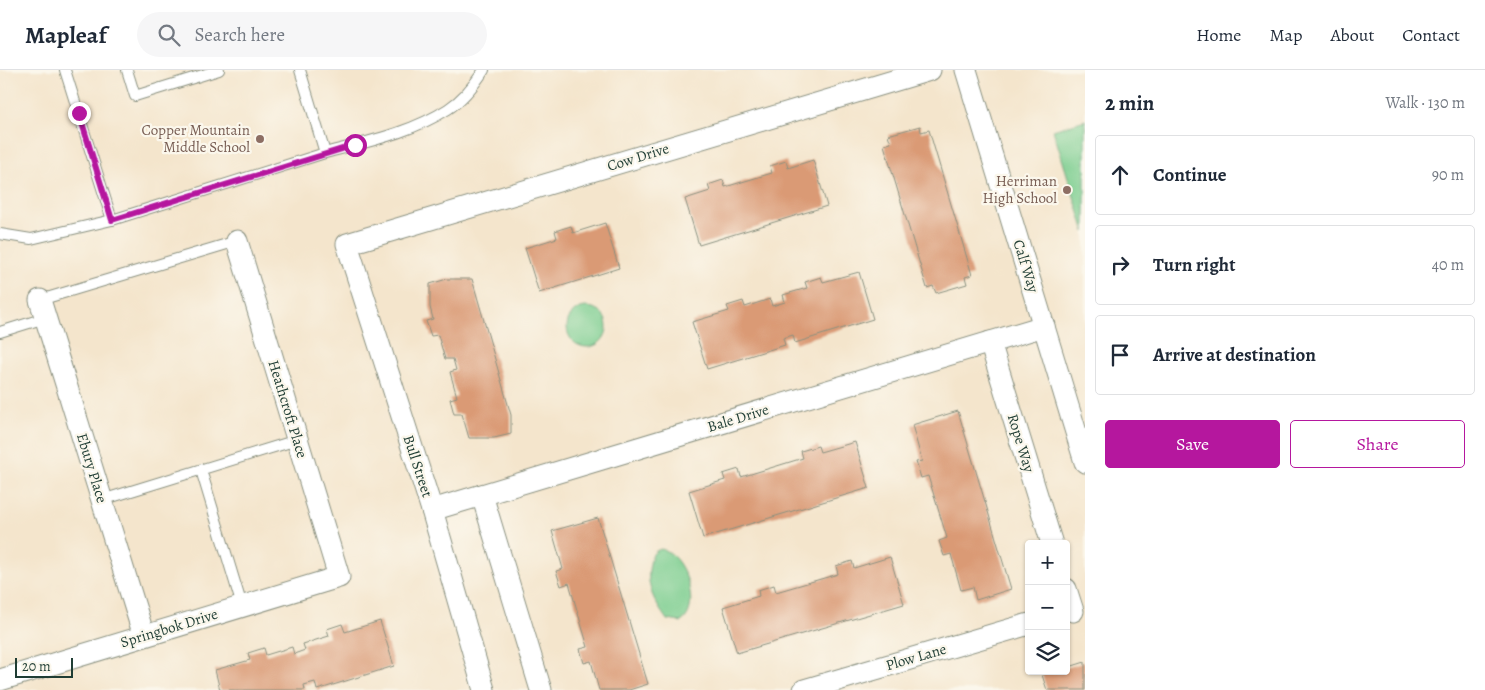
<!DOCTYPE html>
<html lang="en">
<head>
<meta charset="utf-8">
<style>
	body { margin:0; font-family:Alegreya,serif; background:#f6f6f7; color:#1f2937 }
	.controls { position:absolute; right:15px; bottom:15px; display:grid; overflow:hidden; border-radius:5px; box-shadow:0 1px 4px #0004 }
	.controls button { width:45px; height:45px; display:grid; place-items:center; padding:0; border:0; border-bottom:1px solid #e0e1e3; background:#fff; color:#1f2937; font:25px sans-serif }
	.scale { position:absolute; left:15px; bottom:12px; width:58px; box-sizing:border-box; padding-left:5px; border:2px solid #1f3d34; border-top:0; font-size:14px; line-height:18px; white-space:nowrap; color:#1f3d34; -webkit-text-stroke:4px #fbf7ec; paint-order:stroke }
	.stop { position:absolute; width:15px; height:15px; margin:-11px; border:4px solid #b5179e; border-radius:50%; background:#fff }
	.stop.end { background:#b5179e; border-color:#fff; box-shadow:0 1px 5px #0008 }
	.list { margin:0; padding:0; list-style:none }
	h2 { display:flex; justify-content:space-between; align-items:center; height:65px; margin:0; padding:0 20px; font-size:21px }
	h2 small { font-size:16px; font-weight:400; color:#747a83 }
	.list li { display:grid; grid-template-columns:32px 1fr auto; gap:15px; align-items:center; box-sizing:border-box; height:80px; margin:0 10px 10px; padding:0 10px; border:1px solid #e0e1e3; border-radius:5px }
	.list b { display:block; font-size:19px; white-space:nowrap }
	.list em { font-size:16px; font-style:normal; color:#747a83 }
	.actions { display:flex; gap:10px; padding:15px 20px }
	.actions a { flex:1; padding:11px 0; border:1px solid #b5179e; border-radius:5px; text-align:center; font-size:18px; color:#b5179e }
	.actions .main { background:#b5179e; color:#fff }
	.icon { flex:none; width:28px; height:28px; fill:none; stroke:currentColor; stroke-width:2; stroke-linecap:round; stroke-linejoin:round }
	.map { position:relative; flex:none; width:1085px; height:620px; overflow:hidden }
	header { display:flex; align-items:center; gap:30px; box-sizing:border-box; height:70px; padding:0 25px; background:#fff; border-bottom:1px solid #e0e1e3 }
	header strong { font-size:24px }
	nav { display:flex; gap:28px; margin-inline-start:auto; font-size:18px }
	.search { width:350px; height:45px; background:#f6f6f7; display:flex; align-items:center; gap:12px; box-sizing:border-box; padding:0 18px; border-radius:28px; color:#747a83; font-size:19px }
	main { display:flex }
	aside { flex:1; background:#fff }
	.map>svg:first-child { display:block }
	.green { fill:#7bcd8f; stroke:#4d8562 }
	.building { fill:#da9a75 }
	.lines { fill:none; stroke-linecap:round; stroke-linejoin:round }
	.lane-casing { stroke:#8a9180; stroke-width:12 }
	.street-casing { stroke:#8a9180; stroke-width:23 }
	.lane { stroke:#fff; stroke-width:10 }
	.street { stroke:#fff; stroke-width:21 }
	.route { stroke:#b5179e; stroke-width:6 }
	.education-dot { fill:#8d6e63; stroke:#fbf7ec; stroke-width:2 }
	.labels { text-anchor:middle; stroke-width:4.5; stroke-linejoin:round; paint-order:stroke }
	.education-label { font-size:15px; fill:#785e54; stroke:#fbf7ec; text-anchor:end }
	.street-label { font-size:15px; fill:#1f3d34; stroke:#fbf7ec }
</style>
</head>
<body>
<header>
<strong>Mapleaf</strong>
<div class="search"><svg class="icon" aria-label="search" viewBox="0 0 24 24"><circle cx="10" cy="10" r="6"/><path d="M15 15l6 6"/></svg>Search here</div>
<nav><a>Home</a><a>Map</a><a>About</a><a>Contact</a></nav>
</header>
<main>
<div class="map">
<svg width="1085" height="620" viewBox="0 0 1085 620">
	<rect width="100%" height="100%" fill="#fbf7ec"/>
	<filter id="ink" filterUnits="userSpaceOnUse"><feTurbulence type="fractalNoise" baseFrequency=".02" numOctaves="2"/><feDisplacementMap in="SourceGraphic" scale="10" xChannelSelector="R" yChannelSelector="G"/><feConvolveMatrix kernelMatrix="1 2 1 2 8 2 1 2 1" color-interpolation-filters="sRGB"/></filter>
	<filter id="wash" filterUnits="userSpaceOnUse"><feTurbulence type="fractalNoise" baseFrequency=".0096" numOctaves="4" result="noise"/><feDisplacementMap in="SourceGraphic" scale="20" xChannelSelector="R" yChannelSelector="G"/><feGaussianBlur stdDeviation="1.12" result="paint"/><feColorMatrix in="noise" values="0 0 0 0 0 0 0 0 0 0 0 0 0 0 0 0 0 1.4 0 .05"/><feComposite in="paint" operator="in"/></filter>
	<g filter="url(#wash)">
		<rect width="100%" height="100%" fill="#f4e5cc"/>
		<g class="green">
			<polygon points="1085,50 1085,162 1053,60"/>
			<circle cx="587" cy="257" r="20"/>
			<path d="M661 479C684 483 703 539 681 552L667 550C655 533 645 516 650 494 651 486 653 481 661 479Z"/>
		</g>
		<g id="blocks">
			<g class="building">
				<polygon points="920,56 921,62 929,60 972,205 965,207 967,214 936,223 933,216 927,218 884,75 891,73 888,65"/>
				<polygon points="813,90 827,136 699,175 685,129 710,121 708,115 723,110 725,117 772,103 770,96 786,91 788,98"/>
				<polygon points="605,153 619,198 539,223 525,178 557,168 555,161 571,156 573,163"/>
				<polygon points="859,202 873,249 795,273 793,265 783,268 785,275 707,299 692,252 729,241 727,236 743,231 745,237 770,229 772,236 785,232 783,225 807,218 805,212 821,207 823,212"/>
				<polygon points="447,209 472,209 511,345 511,364 494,368 469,368 462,344 454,344 450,329 457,327 450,302 456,300 453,289 445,289 438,265 431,266 426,251 433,249 430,237 430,214"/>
				<polygon points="958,341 1011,519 976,530 973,517 961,520 951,484 944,486 939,471 947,468 928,406 921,408 916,392 922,391 912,355"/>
				<polygon points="855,372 869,418 703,468 689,421 725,410 723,404 739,399 741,407 803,388 801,381 818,376 820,382"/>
				<polygon points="598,448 648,614 629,620 599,620 591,591 584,593 580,579 588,577 569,513 561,516 556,501 563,499 552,461"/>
				<polygon points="890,487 904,534 737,583 723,537 759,526 758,520 774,515 776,522 838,504 836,496 852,491 854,498"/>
				<polygon points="380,551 394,596 317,620 315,612 304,615 305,620 220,620 215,600 250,590 248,583 264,578 266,585 292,577 294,584 305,580 303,574 329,566 327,559 342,554 345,562"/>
				<polygon points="1085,592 1085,620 1047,620 1042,605 1054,601 1066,601 1066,598"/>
			</g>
		</g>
	</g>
	<g filter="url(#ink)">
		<use href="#blocks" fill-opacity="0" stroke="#8a9180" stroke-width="1"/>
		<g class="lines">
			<defs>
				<g id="lane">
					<polyline points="127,0 135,26 219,0"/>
					<path d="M325 83C366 72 411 63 448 39 462 30 475 14 484 0"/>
					<polyline points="112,150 325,83 300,0"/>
					<polyline points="0,164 31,169 112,150 65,0"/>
					<polyline points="40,230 237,171"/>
					<polyline points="0,262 45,248"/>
					<polyline points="201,400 242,536"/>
					<polyline points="102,430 297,370"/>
				</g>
				<g id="street">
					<polyline points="966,0 1085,392"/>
					<polyline points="40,230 144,566"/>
					<polyline points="990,272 1052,474"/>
					<polyline points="482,425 541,620"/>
					<polyline points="432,440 1044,256"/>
					<polyline points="1066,519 1073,541"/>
					<polyline points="0,610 339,507 237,171"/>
					<polyline points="484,620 432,440 347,174 930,0"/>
					<polyline points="804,620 1029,554"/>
				</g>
			</defs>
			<use href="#lane" class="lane-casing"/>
			<use href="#street" class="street-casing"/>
			<use href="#lane" class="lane"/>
			<use href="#street" class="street"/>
		</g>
	</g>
	<g class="lines" filter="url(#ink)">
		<polyline class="route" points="79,43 112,150 355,75"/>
	</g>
	<g class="education-dot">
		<circle cx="260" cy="69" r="5"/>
		<circle cx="1067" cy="120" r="5"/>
	</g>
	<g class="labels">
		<g class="education-label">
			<text x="250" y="65">Copper Mountain<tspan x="250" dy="17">Middle School</tspan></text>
			<text x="1057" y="116">Herriman<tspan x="1057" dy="17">High School</tspan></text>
		</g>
		<g class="street-label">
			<text transform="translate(638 87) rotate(-17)" y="5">Cow Drive</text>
			<text transform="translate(1026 196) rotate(73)" y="5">Calf Way</text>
			<text transform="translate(288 339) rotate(73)" y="5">Heathcroft Place</text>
			<text transform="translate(738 348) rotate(-17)" y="5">Bale Drive</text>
			<text transform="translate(1021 373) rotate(73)" y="5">Rope Way</text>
			<text transform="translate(418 396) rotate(72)" y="5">Bull Street</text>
			<text transform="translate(92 398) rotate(73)" y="5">Ebury Place</text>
			<text transform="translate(169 558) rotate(-17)" y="5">Springbok Drive</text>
			<text transform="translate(916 587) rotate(-16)" y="5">Plow Lane</text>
		</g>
	</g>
</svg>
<div class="controls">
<button>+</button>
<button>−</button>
<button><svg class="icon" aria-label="layers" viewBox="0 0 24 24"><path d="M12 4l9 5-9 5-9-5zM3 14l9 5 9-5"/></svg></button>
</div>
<div class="scale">20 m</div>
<div class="stop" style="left:355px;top:75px"></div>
<div class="stop end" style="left:79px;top:43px"></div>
</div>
<aside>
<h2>2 min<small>Walk · 130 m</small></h2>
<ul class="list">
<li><svg class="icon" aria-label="ahead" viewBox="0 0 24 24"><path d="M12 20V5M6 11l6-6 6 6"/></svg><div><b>Continue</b></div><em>90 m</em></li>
<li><svg class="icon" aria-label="right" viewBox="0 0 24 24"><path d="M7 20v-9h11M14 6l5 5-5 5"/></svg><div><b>Turn right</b></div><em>40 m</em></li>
<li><svg class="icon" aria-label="arrive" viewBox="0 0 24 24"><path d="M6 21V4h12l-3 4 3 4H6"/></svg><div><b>Arrive at destination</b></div></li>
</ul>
<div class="actions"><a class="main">Save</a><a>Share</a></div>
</aside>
</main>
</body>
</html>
